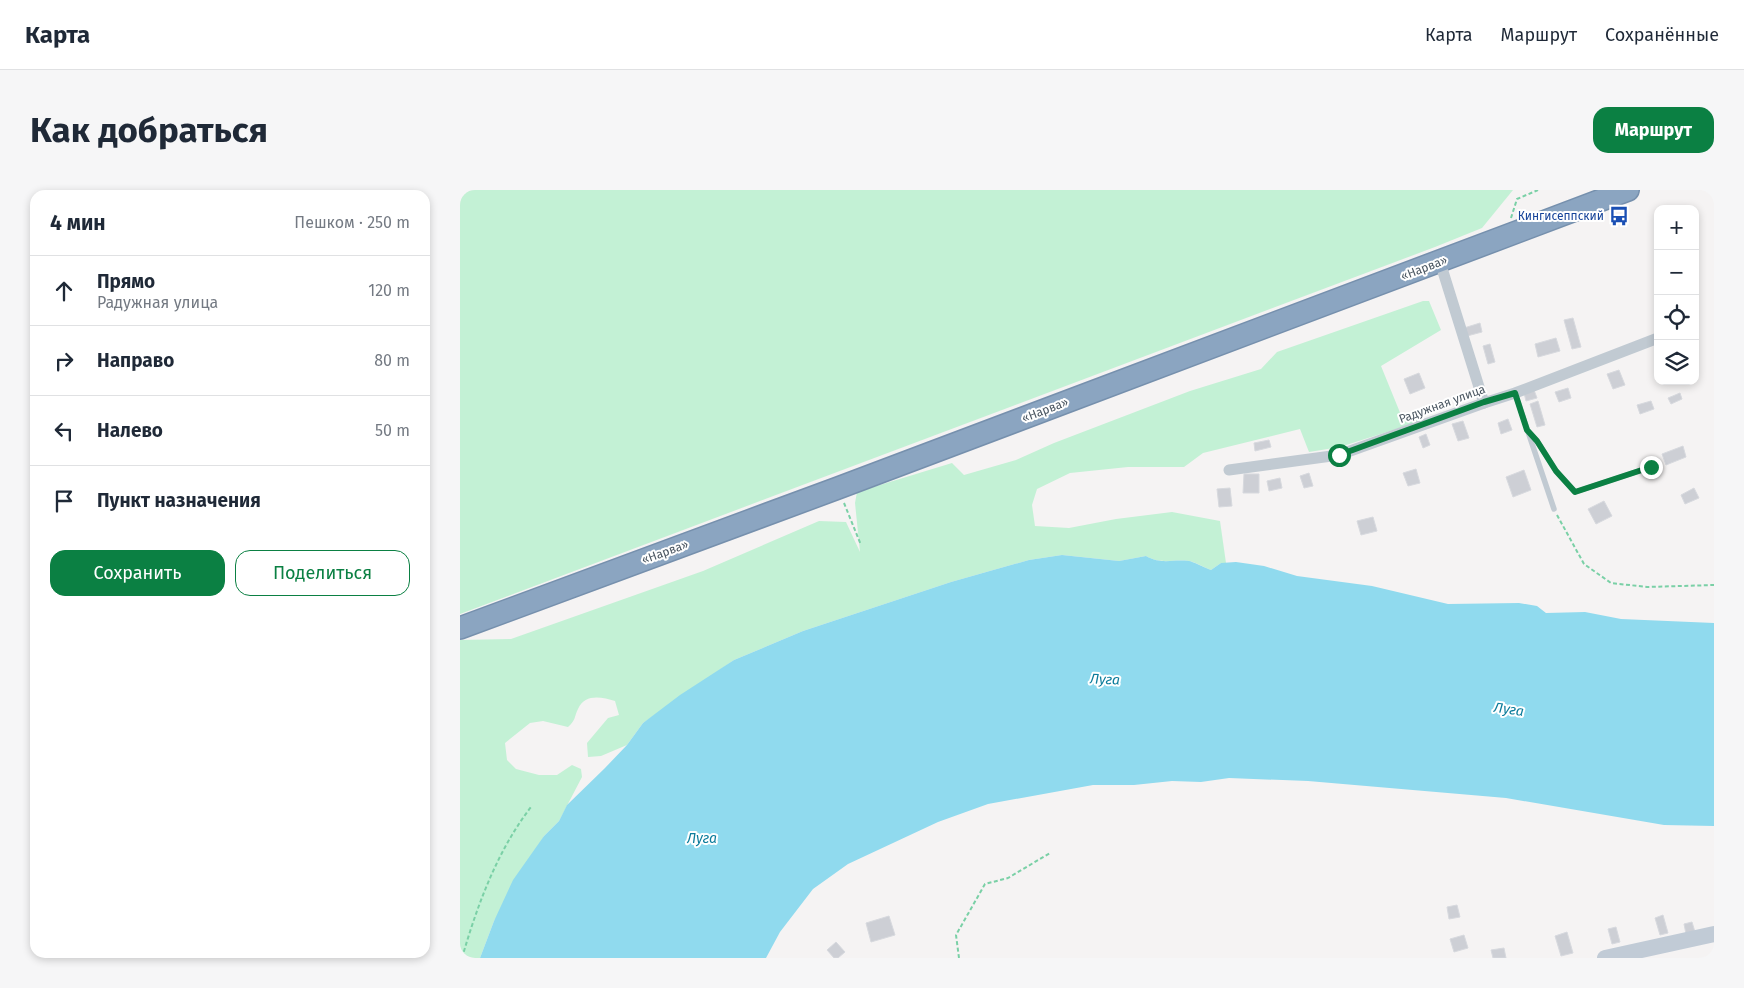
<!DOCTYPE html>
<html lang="ru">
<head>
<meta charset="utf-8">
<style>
	body { margin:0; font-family:"Fira Sans",sans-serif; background:#f6f6f7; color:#1f2937 }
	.controls { position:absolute; right:15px; top:15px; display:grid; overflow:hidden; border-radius:10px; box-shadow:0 2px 8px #0003 }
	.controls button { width:45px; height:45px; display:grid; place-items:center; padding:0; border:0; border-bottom:1px solid #e0e1e3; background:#fff; color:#1f2937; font:25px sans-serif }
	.stop { position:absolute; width:15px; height:15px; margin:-11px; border:4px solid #0b8043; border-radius:50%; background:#fff }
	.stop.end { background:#0b8043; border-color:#fff; box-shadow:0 1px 5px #0008 }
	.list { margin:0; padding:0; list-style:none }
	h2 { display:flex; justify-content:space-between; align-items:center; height:65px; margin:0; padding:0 20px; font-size:21px }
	h2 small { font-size:16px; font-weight:400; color:#747a83 }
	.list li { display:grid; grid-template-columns:32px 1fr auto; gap:15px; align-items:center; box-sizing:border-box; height:70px; padding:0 20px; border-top:1px solid #e0e1e3 }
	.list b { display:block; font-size:19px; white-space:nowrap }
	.list p { margin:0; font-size:16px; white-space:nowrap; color:#747a83 }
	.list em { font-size:16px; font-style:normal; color:#747a83 }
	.actions { display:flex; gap:10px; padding:15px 20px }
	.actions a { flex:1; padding:11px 0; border:1px solid #0b8043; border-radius:15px; text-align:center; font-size:18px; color:#0b8043 }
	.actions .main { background:#0b8043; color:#fff }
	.icon { flex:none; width:28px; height:28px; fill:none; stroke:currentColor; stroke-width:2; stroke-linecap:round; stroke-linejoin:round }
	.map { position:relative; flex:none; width:1254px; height:768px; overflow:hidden; border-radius:15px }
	header { display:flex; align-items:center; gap:30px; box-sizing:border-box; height:70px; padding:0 25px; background:#fff; border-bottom:1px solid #e0e1e3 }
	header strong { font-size:24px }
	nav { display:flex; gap:28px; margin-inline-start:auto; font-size:18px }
	.intro { display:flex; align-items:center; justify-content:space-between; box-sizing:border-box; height:120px; padding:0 30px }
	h1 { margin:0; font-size:35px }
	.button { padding:12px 22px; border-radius:15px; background:#0b8043; color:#fff; font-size:18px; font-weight:700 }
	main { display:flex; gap:30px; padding:0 30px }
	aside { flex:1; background:#fff; border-radius:15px; box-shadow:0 2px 8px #0003 }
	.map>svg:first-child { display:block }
	.green { fill:#c3f1d5 }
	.water { fill:#90daee }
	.building { fill:#cdcfd5; stroke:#d7d9de }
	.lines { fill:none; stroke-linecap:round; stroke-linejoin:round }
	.highway-casing { stroke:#7690ad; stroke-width:24 }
	.path { stroke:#7ad0a6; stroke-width:2; stroke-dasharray:4 2.5; stroke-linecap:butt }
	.lane { stroke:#c1cad2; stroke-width:5.5 }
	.street { stroke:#c1cad2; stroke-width:11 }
	.secondary { stroke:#c1cbd6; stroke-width:16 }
	.highway { stroke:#8ba5c1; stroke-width:21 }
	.route { stroke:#0b8043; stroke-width:6 }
	.labels { text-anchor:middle; stroke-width:4; stroke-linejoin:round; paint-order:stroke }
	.transit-label { font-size:12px; fill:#164399; stroke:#fff; text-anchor:end }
	.street-label { font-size:12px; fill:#4a5661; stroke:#fff }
	.water-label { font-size:14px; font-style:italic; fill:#0c7c9b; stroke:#fff }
</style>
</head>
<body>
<header>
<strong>Карта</strong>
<nav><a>Карта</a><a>Маршрут</a><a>Сохранённые</a></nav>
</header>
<div class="intro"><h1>Как добраться</h1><a class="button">Маршрут</a></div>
<main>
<aside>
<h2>4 мин<small>Пешком · 250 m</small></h2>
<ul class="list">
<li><svg class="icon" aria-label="ahead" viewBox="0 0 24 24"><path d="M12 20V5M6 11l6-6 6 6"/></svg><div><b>Прямо</b><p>Радужная улица</p></div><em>120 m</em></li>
<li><svg class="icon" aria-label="right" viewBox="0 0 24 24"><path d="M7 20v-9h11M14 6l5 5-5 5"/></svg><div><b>Направо</b></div><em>80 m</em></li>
<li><svg class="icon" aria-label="left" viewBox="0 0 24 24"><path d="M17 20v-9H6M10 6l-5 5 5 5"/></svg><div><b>Налево</b></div><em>50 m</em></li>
<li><svg class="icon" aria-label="arrive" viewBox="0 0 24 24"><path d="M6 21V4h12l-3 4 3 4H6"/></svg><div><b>Пункт назначения</b></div></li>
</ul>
<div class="actions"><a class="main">Сохранить</a><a>Поделиться</a></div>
</aside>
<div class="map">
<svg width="1254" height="768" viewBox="0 0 1254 768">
	<rect width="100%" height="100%" fill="#f5f3f3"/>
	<g class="green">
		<polygon points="0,0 1053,0 1022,38 975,57 0,424"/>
		<path d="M963 111H969L981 140 921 176 941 225 957 226 958 232 880 257 849 262 840 239 743 263 724 277H668L610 283 577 299 572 315 575 336 609 338 656 329 712 322 760 331 766 373H761L751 380C745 378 733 371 729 371 712 369 702 375 686 366L659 371 602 365 569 370 491 392 343 441 274 470 183 533 167 555 141 566 128 567 127 553 148 528 159 525 155 511C142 507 125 503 118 519 114 527 116 530 108 537L83 531 70 533 45 553 47 570 56 579 79 585H97L112 575 121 579 122 587 99 631 84 646 34 731 20 768H0V450L51 449 243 381 359 331 386 332 400 362 395 313 397 302 492 273 504 285 556 270 594 253 730 201 801 179 817 162Z"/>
	</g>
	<path class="water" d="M602 365 659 371 686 366C702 375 712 369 729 371 732 371 745 378 751 380L761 373 776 372 804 376 837 386 912 396 988 414 1059 413 1077 416 1086 423 1125 422 1161 429 1254 433V636L1204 635 1046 608 848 591 769 588 741 592 712 591 674 595H633L528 614 478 632 388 674 353 699 320 742 306 768H20L34 731 53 690 84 646 99 631 107 615 145 578 167 555 183 533 220 505 274 470 343 441 491 392 569 370Z"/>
	<g class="building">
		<polygon points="1113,128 1121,157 1112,159 1104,130"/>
		<polygon points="1020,133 1022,142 1007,146 1004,138"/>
		<polygon points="1096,148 1100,161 1078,167 1075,154"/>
		<polygon points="1030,154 1035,172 1028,174 1023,156"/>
		<polygon points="1159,180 1165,195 1153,199 1147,184"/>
		<polygon points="959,183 965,198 950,204 944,189"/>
		<polygon points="1108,198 1111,208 1099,212 1095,202"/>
		<polygon points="1074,200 1077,208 1066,211 1064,203"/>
		<polygon points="1220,203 1222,209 1211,214 1208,208"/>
		<polygon points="1078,211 1085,235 1077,237 1070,214"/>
		<polygon points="1191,211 1194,219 1180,224 1177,215"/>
		<polygon points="1048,229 1052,240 1041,244 1038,233"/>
		<polygon points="1003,231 1009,248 998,251 992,234"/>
		<polygon points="966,244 970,255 963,258 959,247"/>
		<polygon points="809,250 811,257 795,261 794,253"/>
		<polygon points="1223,256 1226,267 1206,275 1202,264"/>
		<polygon points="956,279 960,293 948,296 943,283"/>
		<polygon points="1064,280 1071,300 1053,307 1046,287"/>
		<polygon points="849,283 853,296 844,298 840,286"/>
		<polygon points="784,284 799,284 799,303 783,303"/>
		<polygon points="820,288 822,298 809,301 807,291"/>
		<polygon points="770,298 772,316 759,317 757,299"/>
		<polygon points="1234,298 1239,308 1225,314 1221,305"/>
		<polygon points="1144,311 1152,326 1136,334 1128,319"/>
		<polygon points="913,327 917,341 901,345 897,331"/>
		<polygon points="997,715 1000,727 989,729 987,717"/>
		<polygon points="1203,725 1208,743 1200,745 1195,728"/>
		<polygon points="429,726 435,745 411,752 406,733"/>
		<polygon points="1232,732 1235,742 1226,744 1224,734"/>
		<polygon points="1156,737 1160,752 1152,754 1148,739"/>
		<polygon points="1107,742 1113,763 1101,766 1095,746"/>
		<polygon points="1004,745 1008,758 994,762 990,749"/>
		<polygon points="376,752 385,762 378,768 374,768 367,760"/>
		<polygon points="1044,758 1046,768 1033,768 1031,760"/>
	</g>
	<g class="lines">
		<defs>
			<polyline id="highway" points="0,438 378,298 1168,0"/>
		</defs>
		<use href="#highway" class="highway-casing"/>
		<g class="path">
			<polyline points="1051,28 1057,9 1078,0"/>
			<polyline points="384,313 401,355"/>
			<polyline points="1097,325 1124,374 1151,393 1187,397 1254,395"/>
			<path d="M2 768C17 716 37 661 71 617"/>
			<polyline points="499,768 496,745 525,694 548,688 590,663"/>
		</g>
		<g class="lane">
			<polyline points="1055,203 1094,319"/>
			<polyline points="1067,240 1077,251 1096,281 1115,302 1191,277"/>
		</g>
		<g class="street">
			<polyline points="980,72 1024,213"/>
			<polyline points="769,280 879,265 1024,213 1055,203 1198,148"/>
		</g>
		<polyline class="secondary" points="1145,768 1254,744"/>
		<use href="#highway" class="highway"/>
	</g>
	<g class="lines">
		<polyline class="route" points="879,265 1024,212 1055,203 1067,240 1077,251 1096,281 1115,302 1191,277"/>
	</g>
	<defs>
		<symbol id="bus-bare" viewBox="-9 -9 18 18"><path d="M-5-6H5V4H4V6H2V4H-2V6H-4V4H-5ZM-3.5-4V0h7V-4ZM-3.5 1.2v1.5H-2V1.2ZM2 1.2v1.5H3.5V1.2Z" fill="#1a4fb4" stroke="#fff" stroke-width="2.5" paint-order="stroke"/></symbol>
	</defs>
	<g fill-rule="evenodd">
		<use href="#bus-bare" x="1145" y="12" width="28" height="28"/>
	</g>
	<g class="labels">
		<g class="transit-label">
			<text x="1144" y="30">Кингисеппский</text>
		</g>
		<g class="street-label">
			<text transform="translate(964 78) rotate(-21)" y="4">«Нарва»</text>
			<text transform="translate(982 214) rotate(-20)" y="4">Радужная улица</text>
			<text transform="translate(585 220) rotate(-21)" y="4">«Нарва»</text>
			<text transform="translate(205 362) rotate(-20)" y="4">«Нарва»</text>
		</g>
		<g class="water-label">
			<text transform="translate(645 489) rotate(3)" y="5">Луга</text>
			<text transform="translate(1049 519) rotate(8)" y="5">Луга</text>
			<text x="242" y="653">Луга</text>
		</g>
	</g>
</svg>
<div class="controls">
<button>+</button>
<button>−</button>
<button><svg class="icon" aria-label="locate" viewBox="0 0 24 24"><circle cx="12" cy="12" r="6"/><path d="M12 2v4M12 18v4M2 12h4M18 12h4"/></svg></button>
<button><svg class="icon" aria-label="layers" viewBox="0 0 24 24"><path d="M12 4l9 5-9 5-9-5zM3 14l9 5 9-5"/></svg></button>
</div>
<div class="stop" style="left:879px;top:265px"></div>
<div class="stop end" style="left:1191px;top:277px"></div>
</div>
</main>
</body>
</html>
